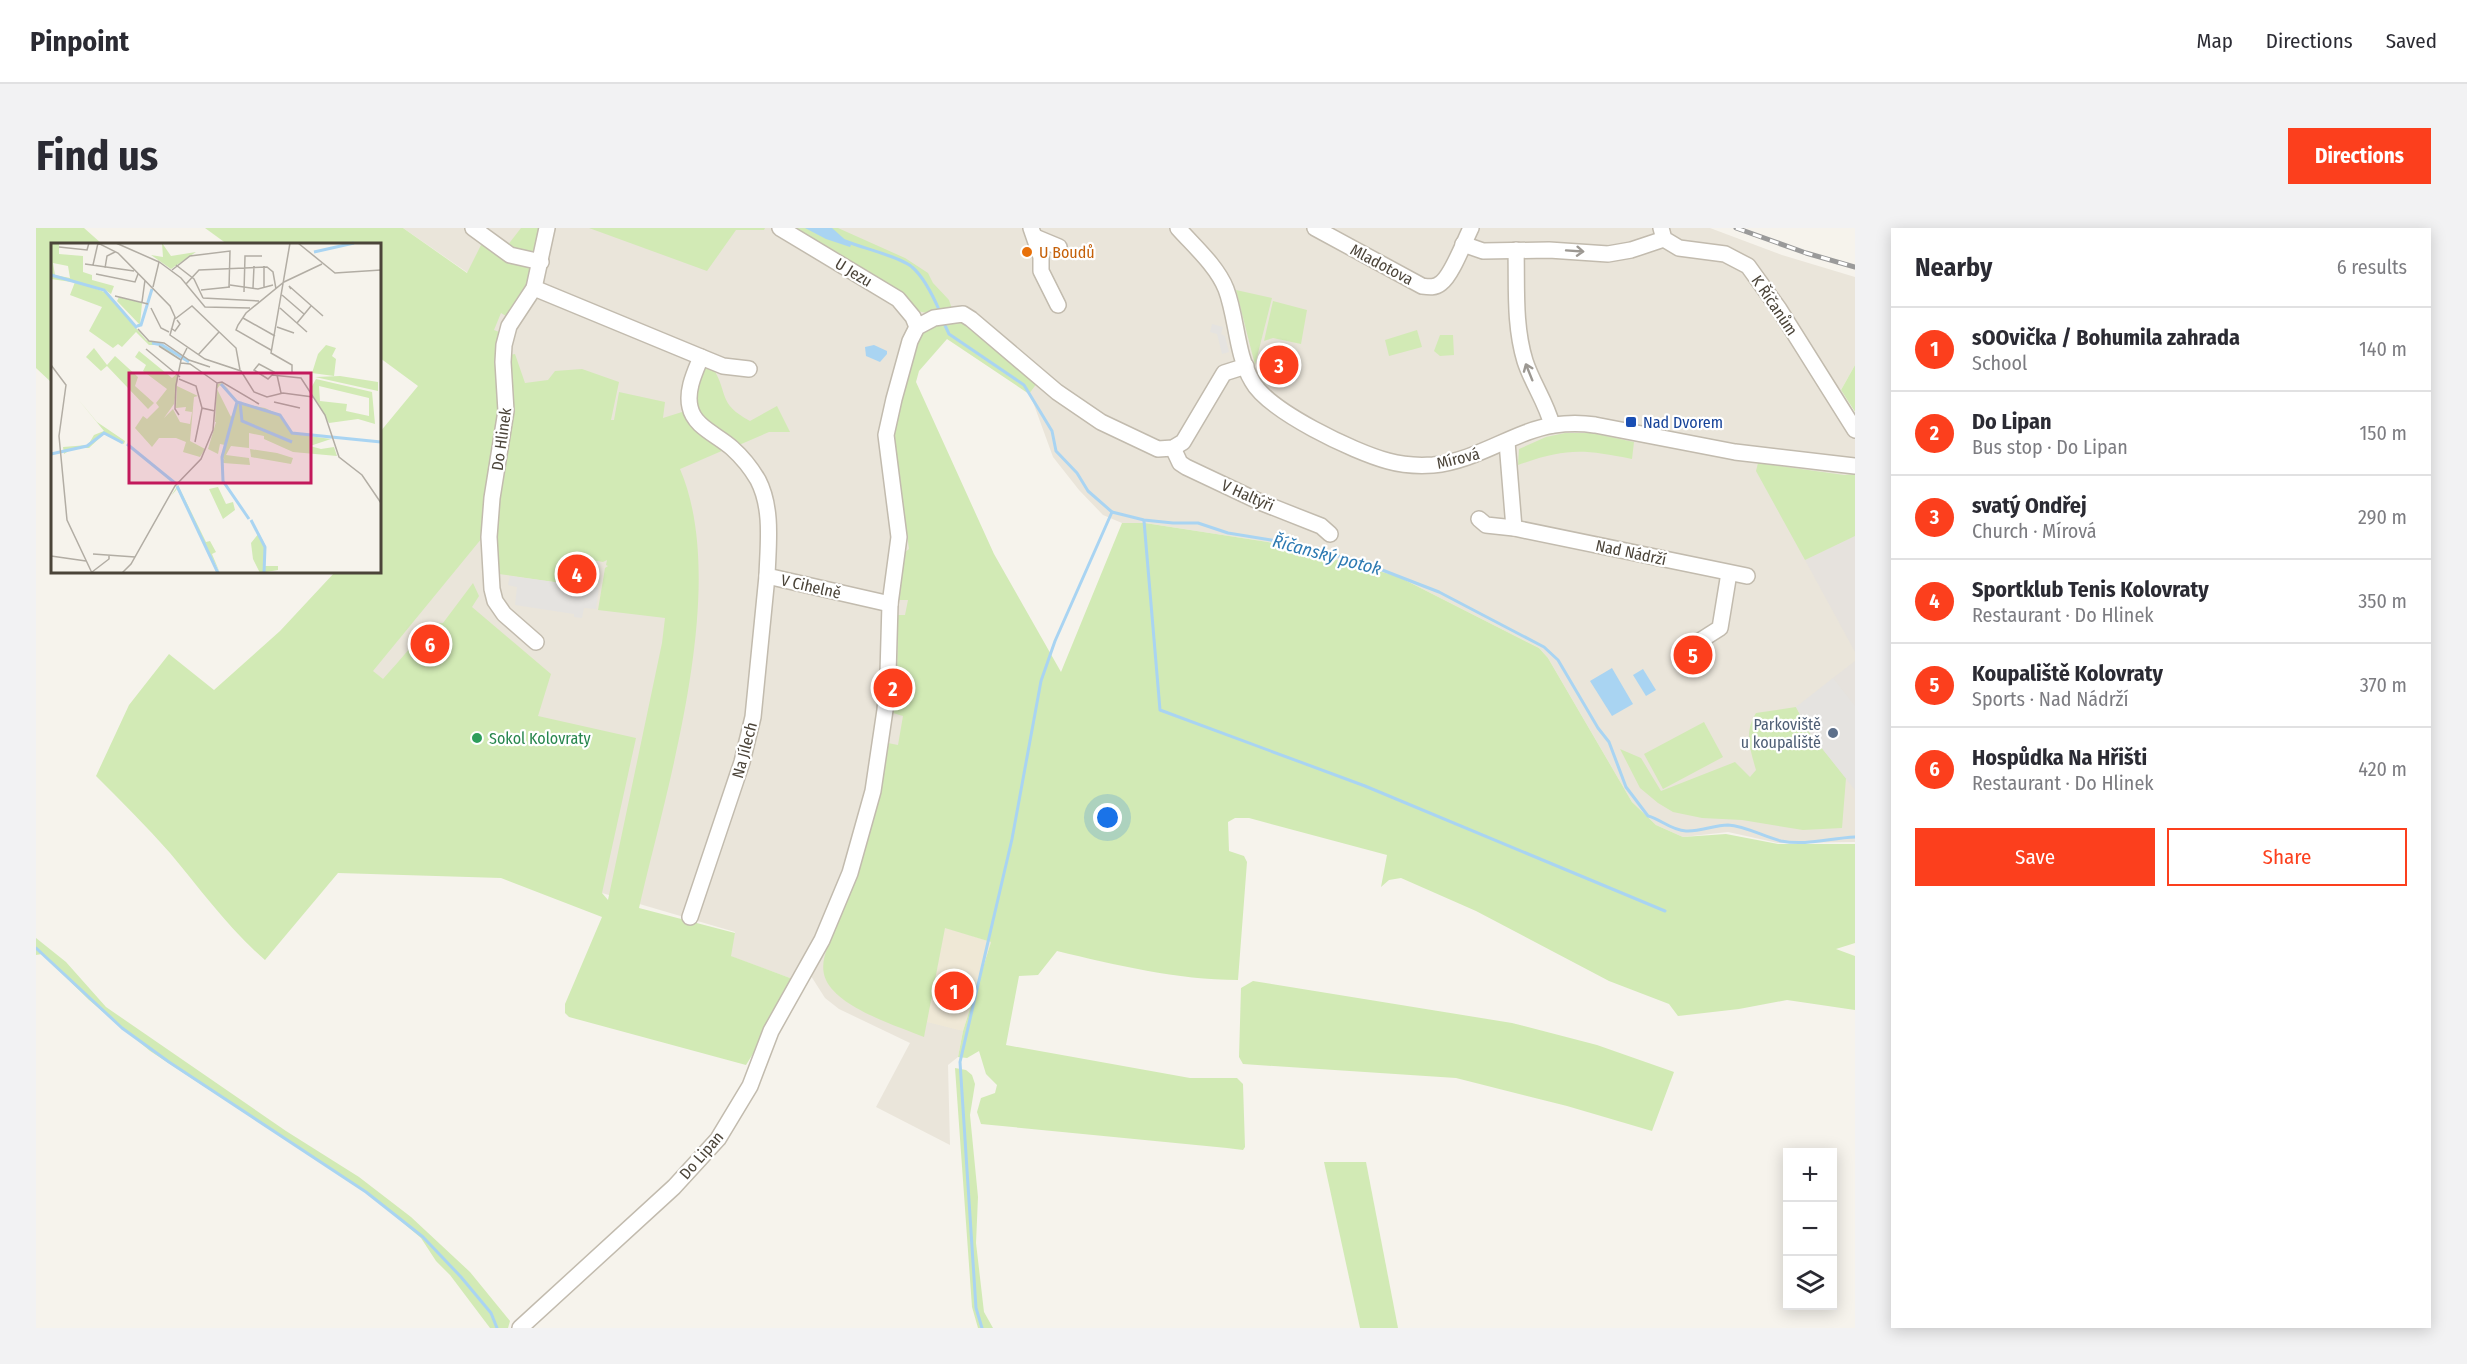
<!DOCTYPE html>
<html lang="en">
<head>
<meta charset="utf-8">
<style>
	body { margin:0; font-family:"Fira Sans Condensed",sans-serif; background:#f2f2f3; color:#2b2b33 }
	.controls { position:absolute; right:18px; bottom:18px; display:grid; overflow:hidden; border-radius:0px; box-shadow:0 3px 15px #0003 }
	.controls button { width:54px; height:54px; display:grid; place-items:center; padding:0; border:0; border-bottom:2px solid #e1e1e2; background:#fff; color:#2b2b33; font:30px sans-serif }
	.you { position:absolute; left:1072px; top:590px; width:21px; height:21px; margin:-15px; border:4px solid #fff; border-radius:50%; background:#1a73e8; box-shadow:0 0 0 9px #1a73e833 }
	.badge { display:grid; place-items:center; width:39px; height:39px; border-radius:50%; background:#fc3f1d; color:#fff; font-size:20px; font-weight:700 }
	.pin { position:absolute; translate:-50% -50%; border:3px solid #fff; box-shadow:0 2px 6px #0006 }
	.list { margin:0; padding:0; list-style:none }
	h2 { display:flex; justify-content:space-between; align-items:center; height:78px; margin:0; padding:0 24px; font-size:26px }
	h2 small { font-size:20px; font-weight:400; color:#7c7c81 }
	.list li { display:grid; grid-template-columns:39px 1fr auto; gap:18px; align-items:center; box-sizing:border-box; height:84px; padding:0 24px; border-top:2px solid #e1e1e2 }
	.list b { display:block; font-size:22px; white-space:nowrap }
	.list p { margin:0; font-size:20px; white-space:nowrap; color:#7c7c81 }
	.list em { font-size:20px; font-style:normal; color:#7c7c81 }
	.actions { display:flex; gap:12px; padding:18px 24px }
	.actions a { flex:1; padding:14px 0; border:2px solid #fc3f1d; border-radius:0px; text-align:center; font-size:21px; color:#fc3f1d }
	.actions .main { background:#fc3f1d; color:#fff }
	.icon { flex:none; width:33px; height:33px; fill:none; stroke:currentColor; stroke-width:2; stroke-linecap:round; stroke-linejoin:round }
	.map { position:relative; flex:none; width:1819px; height:1100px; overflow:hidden; border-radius:0px }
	header { display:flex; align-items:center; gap:36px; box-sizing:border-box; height:84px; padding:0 30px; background:#fff; border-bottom:2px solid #e1e1e2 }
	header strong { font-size:28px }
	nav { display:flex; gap:33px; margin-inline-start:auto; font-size:21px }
	.intro { display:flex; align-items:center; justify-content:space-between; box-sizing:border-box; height:144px; padding:0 36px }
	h1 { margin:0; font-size:42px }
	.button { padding:15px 27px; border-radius:0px; background:#fc3f1d; color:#fff; font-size:21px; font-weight:700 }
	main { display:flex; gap:36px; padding:0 36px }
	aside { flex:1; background:#fff; border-radius:0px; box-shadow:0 3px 15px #0003 }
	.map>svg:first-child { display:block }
	.residential { fill:#eae5da }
	.industrial { fill:#e6e2dd }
	.education { fill:#efe8d6 }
	.green { fill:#d2eab5 }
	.parking { fill:#e5e3e0 }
	.water { fill:#a9d4f2 }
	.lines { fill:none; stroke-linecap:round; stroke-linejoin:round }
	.stream { stroke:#a9d4f2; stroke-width:3 }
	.minor-casing { stroke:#c2bbae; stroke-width:18 }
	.minor { stroke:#fff; stroke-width:15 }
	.rail-casing { stroke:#9a9a9a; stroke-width:5 }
	.rail { stroke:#fff; stroke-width:3; stroke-dasharray:9; stroke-linecap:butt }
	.oneway { stroke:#9c9892 }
	.food-dot { fill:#e8710a; stroke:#fff; stroke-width:2 }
	.transit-dot { fill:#1a4fb4; stroke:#fff; stroke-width:2 }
	.service-dot { fill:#5c6f8a; stroke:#fff; stroke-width:2 }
	.leisure-dot { fill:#2e9e5b; stroke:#fff; stroke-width:2 }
	.labels { text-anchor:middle; stroke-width:4.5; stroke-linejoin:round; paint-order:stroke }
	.food-label { font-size:16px; fill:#c56008; stroke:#fff; text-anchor:start }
	.street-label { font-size:16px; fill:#4b4439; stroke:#fff }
	.transit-label { font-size:16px; fill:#164399; stroke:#fff; text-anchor:start }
	.service-label { font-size:16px; fill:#4e5e75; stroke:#fff; text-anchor:end }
	.leisure-label { font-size:16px; fill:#27864d; stroke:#fff; text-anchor:start }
	.water-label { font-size:18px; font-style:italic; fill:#2e7ab2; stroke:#fff }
	.inset-river { fill:none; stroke:#a9d4f2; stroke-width:3 }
	.inset-road { fill:none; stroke:#b2ada4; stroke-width:1.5 }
	.view { fill:#c2185b; fill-opacity:0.15; stroke:#c2185b; stroke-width:3 }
	.inset-edge { fill:none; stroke:#4b4439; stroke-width:3 }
</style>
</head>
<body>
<header>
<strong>Pinpoint</strong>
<nav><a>Map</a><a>Directions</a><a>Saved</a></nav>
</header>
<div class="intro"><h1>Find us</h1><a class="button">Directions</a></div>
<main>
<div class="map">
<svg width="1819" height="1100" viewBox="0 0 1819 1100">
	<rect width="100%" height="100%" fill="#f6f3ec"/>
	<polygon class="residential" points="367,0 1674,0 1746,27 1819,49 1819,137 1805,162 1819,185 1819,614 1742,615 1692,604 1647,609 1620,597 1596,574 1512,430 1503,420 1361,348 1232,314 1109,295 1086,295 1067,287 1043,262 1017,229 985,141 931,94 878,120 873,321 927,803 922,829 912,837 914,917 840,879 874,815 803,781 789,770 775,748 762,753 694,728 699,704 566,665 308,464 446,309 454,231 432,45"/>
	<g class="industrial">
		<polygon points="1819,308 1819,424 1769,332"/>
		<polygon points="1819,433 1819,479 1797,450"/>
	</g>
	<polygon class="education" points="909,699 955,714 927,803 891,794"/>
	<g class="green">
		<polygon points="0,0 48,0 66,16 16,16 16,155 0,140"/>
		<path d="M169 0H367L431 45 446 15 464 27 485 0H505L492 53 470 88 465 85 458 102 466 105V152L446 310 337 443 347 451C364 432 381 412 395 395H407L437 355 443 368 436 379 515 446 502 488 600 510 566 665 572 672 626 415 629 390 562 382 569 340 572 338 570 337 571 332 567 334 528 327 524 355 463 346C451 294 472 239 477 188 479 168 475 147 474 127L479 126 489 155 512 152 519 143 546 141 583 154 575 192H578L583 164 629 174 627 190 646 184 652 185 688 222 644 241C694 358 631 558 603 680L699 705 695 728 762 753 710 837 533 789 529 785V776L566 689 465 650 302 645 229 732C193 701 165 662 134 625 110 598 85 573 60 548L93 477 133 426 178 462 244 403 299 344H344V204L382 158 344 130V16H191Z"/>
		<polygon points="553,0 729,0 728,2 700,2 671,43"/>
		<polygon points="753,0 802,0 869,30 892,45 897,55 913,72 916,81 891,85 881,83 806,33 804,26 784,14 774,14"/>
		<polygon points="1200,62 1236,70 1219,137"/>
		<polygon points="1237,73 1271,82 1265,116 1237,110 1228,113"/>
		<path d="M925 92 1001 155 993 166 911 111 883 143 880 154 958 326 1025 444 1086 295H1109L1232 314 1361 348 1503 420 1512 430 1596 574 1620 597 1647 609 1690 606 1742 616H1819V715L1800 721 1819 728V782L1751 772 1703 781 1642 788 1633 776 1573 753 1440 683 1365 650 1353 652 1345 659 1351 627 1213 590H1199L1192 594 1193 623 1208 628 1211 634 1202 752C1141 752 1080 737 1021 723L1002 747 983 748 970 817 1154 850H1201L1207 856 1209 919 1207 922 1191 920 945 896 941 884 945 870 959 865 961 857 950 846 943 823 931 830 922 829 927 803 955 714 909 700 888 809C861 798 803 780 790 752 782 735 793 716 800 700 824 638 842 581 852 515L862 517 867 488 857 485 861 450 862 387H869L872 372H862L865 327 873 321 857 206 878 120 886 103 898 96Z"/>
		<polygon points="1381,102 1386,119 1353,128 1349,112"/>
		<polygon points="1404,107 1417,107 1418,127 1404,128 1398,123"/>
		<path d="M669 137 677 140C693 166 681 175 714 193L741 178 754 204H733L703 217C663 189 652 187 669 137Z"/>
		<polygon points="1819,137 1819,184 1805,162"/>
		<path d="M1529 205H1556L1598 214 1596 231C1546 221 1530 220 1482 237L1483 221 1510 209Z"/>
		<polygon points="1722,235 1808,247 1819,246 1819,308 1769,332 1720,243"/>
		<path d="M1760 479 1773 504 1810 550 1806 600 1767 602 1706 592 1666 590 1637 584 1622 575 1604 560 1584 521 1605 530 1625 563 1699 534 1714 549 1720 542C1714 521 1708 504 1720 485Z"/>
		<polygon points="1668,494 1687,529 1627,561 1608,526"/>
		<polygon points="0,710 30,734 70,779 250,903 323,949 375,989 434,1044 474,1093 472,1100 454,1100 414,1047 400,1033 385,1010 352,982 324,960 114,823 53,772 6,726 0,727"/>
		<polygon points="1217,753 1476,795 1561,817 1638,844 1616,903 1531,878 1420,850 1207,836 1203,829 1205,760"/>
		<polygon points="919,840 930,842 936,847 939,856 934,887 942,969 940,1015 948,1084 957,1100 942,1100 936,1079"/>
		<polygon points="1288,934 1330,934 1362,1100 1324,1100"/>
	</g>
	<g class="parking">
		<polygon points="1176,96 1187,99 1185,106 1189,108 1193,124 1186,126 1181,106 1174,104"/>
		<polygon points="474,348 563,360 560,381 548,380 546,390 538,389 538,386 479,377 481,359 472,357"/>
		<polygon points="1797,450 1819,478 1819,562 1773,504 1760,479"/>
	</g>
	<g class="water">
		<polygon points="769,0 796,0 815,17 814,19 790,11"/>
		<polygon points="838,117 851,123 851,126 844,134 830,128 829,119"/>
		<polygon points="1576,440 1597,476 1576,488 1554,453"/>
		<polygon points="1607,441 1620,462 1610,468 1597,447"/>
	</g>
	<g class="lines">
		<g class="stream">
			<path d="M809 13C826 20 865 29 876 39 888 49 898 70 904 84"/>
			<path d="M907 93 913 106 988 157 1016 203 1020 223 1041 245 1052 263 1076 284 1108 292 1137 295H1162L1192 305 1235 312 1323 333 1403 364 1508 419 1522 432 1562 500 1573 514 1590 559 1612 588C1625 591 1634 602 1650 603 1664 604 1678 597 1692 597 1710 598 1728 609 1745 613 1770 618 1794 610 1819 609"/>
			<polyline points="1108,293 1124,482 1329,558 1629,683"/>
			<polyline points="0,720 86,800 133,834 330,964 387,1009 425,1049 455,1085 461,1100"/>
			<polyline points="946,1100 940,1080 924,834 976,611 1005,453 1019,413 1076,284"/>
		</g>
		<defs>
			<g id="minor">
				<polyline points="437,0 474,27 505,34"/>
				<polyline points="744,0 862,71 877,89 881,99"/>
				<polyline points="995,0 1005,29 1005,43 1022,77"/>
				<path d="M1142 0C1158 18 1181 38 1190 61 1201 90 1200 126 1216 153 1232 183 1318 224 1352 233 1366 237 1382 238 1397 237 1441 233 1478 203 1518 197 1532 195 1546 195 1559 197L1699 224 1819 238"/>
				<path d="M1279 0 1386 58C1393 59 1399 60 1405 55 1416 47 1428 14 1435 0"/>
				<polyline points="1625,0 1628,11 1643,20 1689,26 1712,38 1743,81 1819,202"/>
				<polyline points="999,9 1023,19"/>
				<polyline points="1427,16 1447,23 1513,22 1572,26 1595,22 1628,11"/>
				<path d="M1480 22C1481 59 1478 97 1489 133 1496 155 1510 174 1516 197"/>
				<path d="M498 60 665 129C659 144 650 162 654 179 658 199 682 207 696 220 706 229 715 240 722 252 737 281 732 317 731 348L854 376"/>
				<polyline points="665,129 687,138 713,141"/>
				<polyline points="1471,214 1478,300"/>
				<polyline points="1137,220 1144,235 1150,239 1224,274 1285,298 1294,306"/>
				<polyline points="1443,291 1450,297 1478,300 1711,348"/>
				<polyline points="500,414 468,386 459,373 456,361 453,309 456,270 470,183 467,134 468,117 473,98 498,60 511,0"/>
				<polyline points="1662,414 1684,400 1693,345"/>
				<polyline points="654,689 706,534 717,489 731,348"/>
				<polyline points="484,1100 638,959 682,911 714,858 735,803 786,712 814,645 837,563 849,482 852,446 854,376 863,309 850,207 858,171 874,113 881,99 898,90 919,87 927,86 935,91 1021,164 1065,194 1122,221 1137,220 1147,214 1188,145 1210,138"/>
			</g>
		</defs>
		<use href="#minor" class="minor-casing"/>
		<use href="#minor" class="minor"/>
		<defs>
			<polyline id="rail" points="1700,0 1770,25 1819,39"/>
		</defs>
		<use href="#rail" class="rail-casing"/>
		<use href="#rail" class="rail"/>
	</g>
	<defs><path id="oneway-shaft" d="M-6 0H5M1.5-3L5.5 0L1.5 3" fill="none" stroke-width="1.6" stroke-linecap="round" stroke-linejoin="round" transform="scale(1.5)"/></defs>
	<g class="oneway">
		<use href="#oneway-shaft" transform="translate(1539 23) rotate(4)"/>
		<use href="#oneway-shaft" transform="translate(1493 144) rotate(-112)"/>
	</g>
	<circle class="food-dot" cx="991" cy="24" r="6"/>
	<rect class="transit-dot" x="1589" y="188" width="12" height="12" rx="3"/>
	<circle class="service-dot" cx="1797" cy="505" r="6"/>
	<circle class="leisure-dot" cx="441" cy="510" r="6"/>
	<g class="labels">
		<g class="food-label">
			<text x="1003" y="30">U Boudů</text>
		</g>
		<g class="street-label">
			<text transform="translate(1346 36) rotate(28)" y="6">Mladotova</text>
			<text transform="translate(818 44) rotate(31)" y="6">U Jezu</text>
			<text transform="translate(1739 77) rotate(56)" y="6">K Říčanům</text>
			<text transform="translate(465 211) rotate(-82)" y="6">Do Hlinek</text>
			<text transform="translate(1422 230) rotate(-14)" y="6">Mírová</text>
			<text transform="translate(1212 267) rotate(24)" y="6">V Haltýři</text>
			<text transform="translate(1595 324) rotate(12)" y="6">Nad Nádrží</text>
			<text transform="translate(775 358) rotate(13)" y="6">V Cihelně</text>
			<text transform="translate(708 522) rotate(-75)" y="6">Na Jílech</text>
			<text transform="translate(665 927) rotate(-49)" y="6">Do Lipan</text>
		</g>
		<g class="transit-label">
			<text x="1607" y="200">Nad Dvorem</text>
		</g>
		<g class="service-label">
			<text x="1785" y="502">Parkoviště<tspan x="1785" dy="18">u koupaliště</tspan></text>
		</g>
		<g class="leisure-label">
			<text x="453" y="516">Sokol Kolovraty</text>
		</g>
		<g class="water-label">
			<text transform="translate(1291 327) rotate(15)" y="6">Říčanský potok</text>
		</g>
	</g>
	<g transform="translate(15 15)">
		<rect width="330" height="330" fill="#f6f3ec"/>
		<path d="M0 0H8V11L32 13V29L41 32V37L63 43 60 51 53 46 35 42 56 50 95 97 113 102 129 117 107 102H98L85 89 71 104 67 101 62 105 38 88 51 64 19 52 24 39 34 41 0 36ZM2 20 17 23 19 35 4 32ZM111 0 120 13 145 9 120 26 100 12 112 14ZM68 54 91 60 89 82 66 58ZM275 102 285 105 281 113 285 116 283 133 261 130 267 111ZM43 105 56 122 64 113 87 134 84 143 103 160 97 166 56 123 50 128 35 114ZM88 108 121 135 128 129 123 161 113 175 122 166 129 179 139 181 141 169 134 168 135 164 125 165 126 143 147 153 143 154 139 198 154 206 149 214 132 209 135 199 125 195H108L101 204 84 185 92 173 96 176 108 164 105 160 116 146 92 128 95 122 84 114ZM289 133 327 139V148L264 134ZM265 136 321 149 324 181 307 176 278 180 259 147ZM268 143 318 155V173L295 168 296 161 269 158ZM171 140 178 147 169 142 166 146 180 174 187 160 214 165 229 172 243 191 280 196 259 203 270 206 283 204 286 213 242 209 213 196V193L198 190V205L180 203 175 212 198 215 199 222 172 220 173 239 198 276 172 240 170 214 174 217 170 213 174 202 169 201 167 211 157 206 165 179H164L166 141ZM26 155 46 179 74 198 73 201 53 191 38 205H22L13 211 12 204 37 202 43 192 53 188ZM199 206 226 210 242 215 240 221 200 214ZM127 242 155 299 159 298 165 309 161 311 169 330 126 246 120 253ZM167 244 175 261 182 259 184 267 172 276 158 246ZM208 290 215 304 214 323H227V327L209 330 202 316 200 300Z" fill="#d2eab5" fill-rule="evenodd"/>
		<path class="inset-river" d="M263 9 303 0M0 32 53 47 86 85M86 83 90 82 101 46M101 100 111 102 138 119M170 141 186 159 229 172 241 190 330 199M186 159 171 214 172 238 198 276M189 159 191 178 241 199M76 201 124 240M0 211 36 203 53 190 72 200M126 243 167 330M200 277 214 304 213 330"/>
		<path class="inset-road" d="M65 0 108 19 102 44M239 0 220 110 241 122V131M247 0 284 30 330 27M8 4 36 7 38 0M107 18 130 35 154 64 199 65M34 21 83 28M42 22 47 0 67 10 119 63 124 74 119 92 154 116 190 128 203 149 216 154 232 150 262 154M125 22 143 36 152 55M54 25 56 13 64 9M121 27 139 13 179 8 178 45M45 31 84 39 87 31M135 41 148 27 216 24 222 29 225 46M179 42 207 46 222 42M202 45 203 23M213 45V23M240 46 238 43 272 73M150 47 179 44M193 49 194 13H211M231 52 253 71M64 53 97 61M152 55 208 58M91 59 94 37M100 65 110 85 118 89M229 65 256 89M192 75 224 93M124 76 141 63 185 105 189 127M246 80 260 63M226 84 243 90M120 85 124 88 129 81 126 77M87 86 98 98 113 100 138 117 159 124M108 103 130 117M95 106 129 134M220 107 185 87 187 82 195 70 233 39 271 21M147 112 168 89M130 120 139 121 166 140M0 122 15 142 8 193 16 277 41 330M221 132 223 129 208 121 203 127 217 136 221 132 250 135 274 172 288 214 311 232 330 260M226 132 230 150M128 136 145 143 151 165 164 168M166 140 171 139 208 161M223 159 249 165M128 172 124 166 125 142 130 117 136 105M144 199 151 165M42 311 84 314M0 313 35 318M41 329 58 316V312M71 330 80 321 124 243 150 216 162 187 166 140"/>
		<path class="view" d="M78 130H260V240H78Z"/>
		<rect width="330" height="330" class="inset-edge"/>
	</g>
</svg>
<div class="controls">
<button>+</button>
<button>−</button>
<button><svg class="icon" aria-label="layers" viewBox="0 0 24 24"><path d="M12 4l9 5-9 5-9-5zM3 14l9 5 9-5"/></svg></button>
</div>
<div class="you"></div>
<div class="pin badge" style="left:918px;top:763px">1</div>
<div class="pin badge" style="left:857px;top:460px">2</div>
<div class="pin badge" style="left:1243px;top:137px">3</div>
<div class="pin badge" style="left:541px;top:346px">4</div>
<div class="pin badge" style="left:1657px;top:427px">5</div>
<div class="pin badge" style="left:394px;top:416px">6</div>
</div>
<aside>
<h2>Nearby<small>6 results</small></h2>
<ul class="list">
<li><span class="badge">1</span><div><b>sOOvička / Bohumila zahrada</b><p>School</p></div><em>140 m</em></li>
<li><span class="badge">2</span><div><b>Do Lipan</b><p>Bus stop · Do Lipan</p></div><em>150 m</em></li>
<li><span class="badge">3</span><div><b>svatý Ondřej</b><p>Church · Mírová</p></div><em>290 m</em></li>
<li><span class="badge">4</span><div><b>Sportklub Tenis Kolovraty</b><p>Restaurant · Do Hlinek</p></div><em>350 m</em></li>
<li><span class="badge">5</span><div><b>Koupaliště Kolovraty</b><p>Sports · Nad Nádrží</p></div><em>370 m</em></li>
<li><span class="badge">6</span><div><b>Hospůdka Na Hřišti</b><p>Restaurant · Do Hlinek</p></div><em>420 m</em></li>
</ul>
<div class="actions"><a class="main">Save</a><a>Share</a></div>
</aside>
</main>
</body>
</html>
